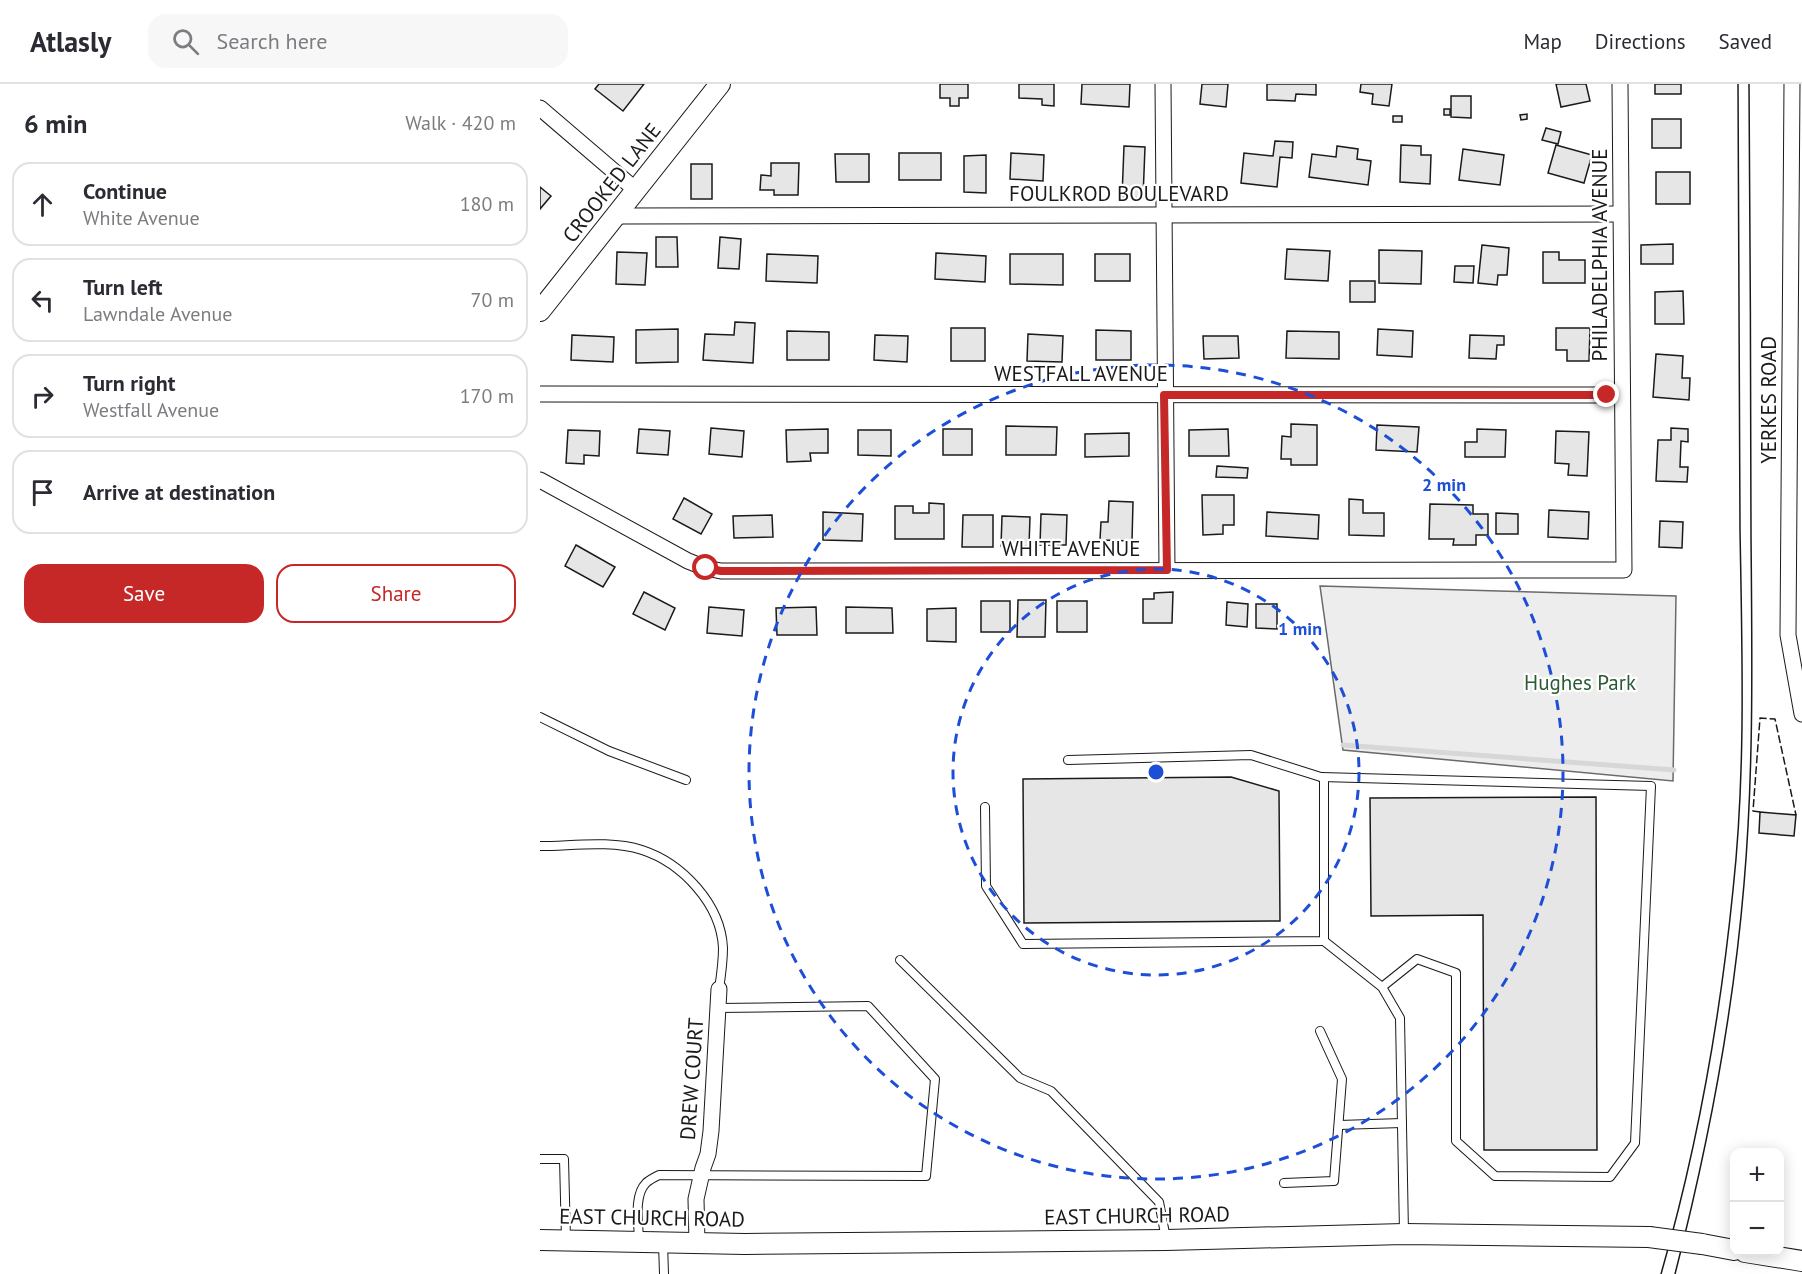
<!DOCTYPE html>
<html lang="en">
<head>
<meta charset="utf-8">
<style>
	body { margin:0; font-family:"PT Sans",sans-serif; background:#f7f7f7; color:#2b2b33 }
	.controls { position:absolute; right:18px; bottom:18px; display:grid; overflow:hidden; border-radius:12px; box-shadow:0 3px 15px #0003 }
	.controls button { width:54px; height:54px; display:grid; place-items:center; padding:0; border:0; border-bottom:2px solid #e1e1e2; background:#fff; color:#2b2b33; font:30px sans-serif }
	.stop { position:absolute; width:18px; height:18px; margin:-14px; border:4px solid #c62828; border-radius:50%; background:#fff }
	.stop.end { background:#c62828; border-color:#fff; box-shadow:0 2px 6px #0008 }
	.list { margin:0; padding:0; list-style:none }
	h2 { display:flex; justify-content:space-between; align-items:center; height:78px; margin:0; padding:0 24px; font-size:26px }
	h2 small { font-size:20px; font-weight:400; color:#7c7c81 }
	.list li { display:grid; grid-template-columns:39px 1fr auto; gap:18px; align-items:center; box-sizing:border-box; height:84px; margin:0 12px 12px; padding:0 12px; border:2px solid #e1e1e2; border-radius:18px }
	.list b { display:block; font-size:22px; white-space:nowrap }
	.list p { margin:0; font-size:20px; white-space:nowrap; color:#7c7c81 }
	.list em { font-size:20px; font-style:normal; color:#7c7c81 }
	.actions { display:flex; gap:12px; padding:18px 24px }
	.actions a { flex:1; padding:14px 0; border:2px solid #c62828; border-radius:18px; text-align:center; font-size:21px; color:#c62828 }
	.actions .main { background:#c62828; color:#fff }
	.icon { flex:none; width:33px; height:33px; fill:none; stroke:currentColor; stroke-width:2; stroke-linecap:round; stroke-linejoin:round }
	.map { position:relative; flex:none; width:1262px; height:1190px; overflow:hidden }
	header { display:flex; align-items:center; gap:36px; box-sizing:border-box; height:84px; padding:0 30px; background:#fff; border-bottom:2px solid #e1e1e2 }
	header strong { font-size:28px }
	nav { display:flex; gap:33px; margin-inline-start:auto; font-size:21px }
	.search { width:420px; height:54px; background:#f7f7f7; display:flex; align-items:center; gap:15px; box-sizing:border-box; padding:0 21px; border-radius:18px; color:#7c7c81; font-size:22px }
	main { display:flex }
	aside { flex:1; background:#fff }
	.map>svg:first-child { display:block }
	.built { fill:#ededed; stroke:#6a6a6a; stroke-width:1.5 }
	.lines { fill:none; stroke-linecap:round; stroke-linejoin:round }
	.stream { stroke:#d7d7d7; stroke-width:5 }
	.building { fill:#e6e6e6; stroke:#1a1a1a; stroke-width:1.5 }
	.service-casing { stroke:#1a1a1a; stroke-width:10 }
	.minor-casing { stroke:#1a1a1a; stroke-width:17 }
	.tertiary-casing { stroke:#1a1a1a; stroke-width:22 }
	.service { stroke:#fff; stroke-width:8 }
	.minor { stroke:#fff; stroke-width:15 }
	.tertiary { stroke:#fff; stroke-width:20 }
	.tram { stroke:#1a1a1a; stroke-width:1.5 }
	.tertiary-bridge-casing { stroke:#1a1a1a; stroke-width:22; stroke-linecap:butt }
	.tertiary-bridge { stroke:#fff; stroke-width:20 }
	.fence { stroke:#1a1a1a; stroke-width:1.5; stroke-dasharray:8 3; stroke-linecap:butt }
	.route { stroke:#c62828; stroke-width:8 }
	.ring { fill:none; stroke:#1d4ed8; stroke-width:3; stroke-dasharray:10 8 }
	.labels { text-anchor:middle; stroke-width:4.5; stroke-linejoin:round; paint-order:stroke }
	.street-label { font-size:21px; fill:#1a1a1a; stroke:#fff }
	.park-label { font-size:21px; fill:#2b5a34; stroke:#fff }
	.centre { fill:#1d4ed8; stroke:#fff; stroke-width:3 }
	.ring-label { font-size:18px; text-anchor:middle; font-weight:bold; fill:#1d4ed8; stroke:#fff; stroke-width:4.5; stroke-linejoin:round; paint-order:stroke }
</style>
</head>
<body>
<header>
<strong>Atlasly</strong>
<div class="search"><svg class="icon" aria-label="search" viewBox="0 0 24 24"><circle cx="10" cy="10" r="6"/><path d="M15 15l6 6"/></svg>Search here</div>
<nav><a>Map</a><a>Directions</a><a>Saved</a></nav>
</header>
<main>
<aside>
<h2>6 min<small>Walk · 420 m</small></h2>
<ul class="list">
<li><svg class="icon" aria-label="ahead" viewBox="0 0 24 24"><path d="M12 20V5M6 11l6-6 6 6"/></svg><div><b>Continue</b><p>White Avenue</p></div><em>180 m</em></li>
<li><svg class="icon" aria-label="left" viewBox="0 0 24 24"><path d="M17 20v-9H6M10 6l-5 5 5 5"/></svg><div><b>Turn left</b><p>Lawndale Avenue</p></div><em>70 m</em></li>
<li><svg class="icon" aria-label="right" viewBox="0 0 24 24"><path d="M7 20v-9h11M14 6l5 5-5 5"/></svg><div><b>Turn right</b><p>Westfall Avenue</p></div><em>170 m</em></li>
<li><svg class="icon" aria-label="arrive" viewBox="0 0 24 24"><path d="M6 21V4h12l-3 4 3 4H6"/></svg><div><b>Arrive at destination</b></div></li>
</ul>
<div class="actions"><a class="main">Save</a><a>Share</a></div>
</aside>
<div class="map">
<svg width="1262" height="1190" viewBox="0 0 1262 1190">
	<rect width="100%" height="100%" fill="#fff"/>
	<polygon class="built" points="780,502 1136,512 1133,697 803,666"/>
	<g class="lines">
		<polyline class="stream" points="803,661 1134,686"/>
	</g>
	<g class="building">
		<polygon points="59,0 104,0 83,27 55,5"/>
		<polygon points="400,0 428,0 428,14 419,14 419,22 410,22 410,14 400,14"/>
		<polygon points="479,0 514,0 514,22 502,21 502,15 479,14"/>
		<polygon points="542,0 590,0 589,23 541,20"/>
		<polygon points="662,0 688,0 686,23 660,20"/>
		<polygon points="727,0 776,0 776,11 756,10 755,17 727,16"/>
		<polygon points="821,0 852,0 849,22 832,20 833,10 820,8"/>
		<polygon points="1016,0 1046,0 1050,17 1021,23"/>
		<rect x="1115" y="0" width="26" height="10"/>
		<polygon points="911,12 931,12 931,34 911,33"/>
		<rect x="904" y="25" width="6" height="6"/>
		<polygon points="987,30 987,35 981,36 980,31"/>
		<rect x="853" y="32" width="9" height="6"/>
		<rect x="1112" y="35" width="29" height="29"/>
		<polygon points="1006,44 1021,48 1018,60 1002,56"/>
		<polygon points="735,57 753,58 752,74 740,73 737,103 701,99 704,69 733,72"/>
		<polygon points="861,61 881,62 881,71 891,71 890,100 860,98"/>
		<polygon points="1016,61 1052,71 1044,99 1008,89"/>
		<polygon points="584,62 605,63 603,114 582,113"/>
		<polygon points="797,62 818,65 817,75 831,77 828,101 769,93 772,70 796,73"/>
		<polygon points="923,65 964,71 960,101 919,96"/>
		<rect x="359" y="69" width="42" height="27"/>
		<polygon points="471,69 504,71 503,97 470,95"/>
		<polygon points="295,70 329,70 329,98 296,98"/>
		<polygon points="446,71 446,109 424,108 424,72"/>
		<polygon points="231,79 259,79 258,111 234,111 234,106 220,106 221,91 231,92"/>
		<rect x="151" y="80" width="21" height="35"/>
		<rect x="1116" y="88" width="34" height="32"/>
		<polygon points="0,103 11,112 0,125"/>
		<polygon points="116,153 137,153 138,183 116,183"/>
		<polygon points="180,153 201,155 199,185 178,184"/>
		<polygon points="1133,160 1133,180 1101,180 1101,161"/>
		<polygon points="942,161 969,164 967,191 958,191 957,201 938,199"/>
		<polygon points="747,165 790,167 788,197 745,195"/>
		<polygon points="839,166 882,167 881,200 839,199"/>
		<polygon points="77,168 107,169 105,201 76,200"/>
		<polygon points="1003,168 1019,168 1019,176 1045,176 1045,199 1003,199"/>
		<polygon points="396,169 446,172 445,198 395,195"/>
		<polygon points="227,170 278,172 277,199 226,197"/>
		<polygon points="470,170 523,170 523,201 470,200"/>
		<rect x="555" y="170" width="35" height="27"/>
		<polygon points="915,182 934,182 933,199 914,198"/>
		<rect x="810" y="197" width="25" height="21"/>
		<polygon points="1143,207 1144,240 1115,240 1115,208"/>
		<polygon points="195,238 215,239 213,279 163,276 165,250 194,251"/>
		<rect x="411" y="244" width="34" height="33"/>
		<polygon points="1016,244 1050,244 1049,277 1027,277 1027,266 1016,266"/>
		<polygon points="138,245 138,278 96,279 96,246"/>
		<polygon points="838,245 873,247 872,273 837,271"/>
		<polygon points="556,246 591,247 591,276 556,276"/>
		<polygon points="247,247 289,248 289,276 247,276"/>
		<polygon points="747,247 799,248 799,275 746,274"/>
		<polygon points="488,250 523,252 522,278 487,277"/>
		<polygon points="32,251 74,253 73,278 31,276"/>
		<polygon points="335,251 368,252 367,278 334,276"/>
		<polygon points="930,251 964,252 964,261 957,261 956,275 929,274"/>
		<polygon points="663,252 698,252 699,274 664,275"/>
		<polygon points="1116,270 1143,272 1142,294 1150,294 1149,316 1113,313"/>
		<polygon points="751,340 777,341 777,381 751,381 751,375 741,375 742,352 751,353"/>
		<polygon points="837,341 879,343 877,368 836,366"/>
		<polygon points="466,342 517,343 516,371 466,371"/>
		<polygon points="171,344 204,347 202,373 169,370"/>
		<polygon points="1131,344 1148,345 1148,358 1141,357 1140,383 1148,383 1147,398 1116,397 1118,356 1131,356"/>
		<polygon points="99,345 130,347 128,371 97,369"/>
		<polygon points="288,345 288,369 270,369 271,377 247,378 246,346"/>
		<rect x="403" y="345" width="29" height="26"/>
		<polygon points="688,345 689,372 649,372 649,346"/>
		<polygon points="937,345 966,346 965,373 925,373 925,358 937,358"/>
		<polygon points="28,346 60,347 59,372 44,371 44,380 26,379"/>
		<polygon points="318,346 351,346 351,372 318,371"/>
		<polygon points="1016,347 1049,348 1047,392 1028,391 1029,380 1015,379"/>
		<polygon points="589,349 589,372 545,373 545,350"/>
		<polygon points="677,382 708,384 707,394 676,393"/>
		<polygon points="662,411 694,411 694,441 683,441 683,450 663,451"/>
		<polygon points="144,414 172,430 161,450 133,435"/>
		<polygon points="809,415 823,416 823,429 844,429 844,452 809,451"/>
		<polygon points="569,417 593,418 592,457 560,456 561,438 568,438"/>
		<polygon points="389,419 404,420 404,455 355,455 355,422 373,422 373,429 389,429"/>
		<polygon points="890,420 933,421 933,430 948,430 948,451 936,451 936,461 913,461 914,455 889,455"/>
		<polygon points="1009,426 1049,428 1048,455 1008,453"/>
		<polygon points="283,428 323,430 322,457 283,456"/>
		<polygon points="727,428 779,431 778,455 726,452"/>
		<polygon points="956,429 978,430 978,450 956,450"/>
		<polygon points="501,430 527,431 526,461 500,461"/>
		<polygon points="232,431 233,453 194,454 193,432"/>
		<polygon points="423,431 453,431 453,463 422,463"/>
		<polygon points="462,432 490,433 489,462 461,462"/>
		<polygon points="1120,437 1143,438 1142,464 1119,463"/>
		<polygon points="36,461 75,483 63,503 25,482"/>
		<polygon points="104,508 135,524 125,546 93,530"/>
		<polygon points="633,508 632,539 603,539 603,515 614,515 614,509"/>
		<polygon points="478,516 506,516 505,553 477,553"/>
		<rect x="441" y="517" width="29" height="31"/>
		<rect x="517" y="517" width="30" height="31"/>
		<polygon points="687,518 708,520 707,543 686,541"/>
		<polygon points="716,520 737,520 737,545 716,544"/>
		<polygon points="169,523 204,526 202,552 167,549"/>
		<polygon points="276,523 277,551 237,551 236,524"/>
		<polygon points="306,523 352,524 353,549 306,549"/>
		<polygon points="416,524 416,558 387,557 387,525"/>
		<polygon points="691,693 739,707 740,837 484,839 483,695"/>
		<polygon points="1056,713 1057,1066 944,1066 943,831 831,832 830,714"/>
		<polygon points="1220,728 1256,731 1254,752 1219,749"/>
	</g>
	<g class="lines">
		<defs>
			<g id="service">
				<polyline points="0,633 69,667 146,696"/>
				<polyline points="781,693 1111,702 1095,1059 1070,1093 955,1092 916,1057 916,889 877,875 842,903"/>
				<polyline points="445,723 446,802 483,860 784,857 784,694 711,671 528,676"/>
				<path d="M0 762C32 762 70 756 102 766 142 779 181 820 183 864 183 877 181 892 179 905"/>
				<polyline points="784,857 842,903 860,934 864,1149"/>
				<polyline points="360,876 480,994 511,1007 619,1118 626,1155"/>
				<polyline points="799,1041 862,1039"/>
				<polyline points="0,1075 24,1075 26,1155"/>
				<polyline points="744,1099 794,1097 802,995 780,947"/>
				<path d="M99 1157C99 1141 93 1112 106 1099 109 1096 115 1093 119 1091L386 1092 395 995 328 922 178 924"/>
				<polyline points="123,1159 124,1190"/>
			</g>
			<g id="minor">
				<polyline points="623,0 627,486"/>
				<polyline points="1252,0 1248,551 1262,630"/>
				<polyline points="0,24 97,107"/>
				<polyline points="77,132 1080,130"/>
				<polyline points="0,310 1082,311"/>
				<polyline points="0,396 148,477 166,484 181,487 1084,486 1080,0"/>
				<polyline points="157,1159 156,1115 163,1084 168,1070 171,1047 179,905"/>
			</g>
			<g id="tertiary">
				<polyline points="0,227 180,0"/>
				<polyline points="0,1156 205,1160 626,1156 864,1150 1109,1153"/>
				<polyline points="1162,1160 1194,1166"/>
				<polyline points="1205,1168 1262,1177"/>
			</g>
		</defs>
		<use href="#service" class="service-casing"/>
		<use href="#minor" class="minor-casing"/>
		<use href="#tertiary" class="tertiary-casing"/>
		<use href="#service" class="service"/>
		<use href="#minor" class="minor"/>
		<use href="#tertiary" class="tertiary"/>
		<g class="tram">
			<path d="M1121 1190C1157 1065 1180 936 1193 806 1206 687 1202 565 1200 445 1199 297 1199 148 1198 0"/>
			<path d="M1135 1190C1168 1062 1193 932 1204 800 1214 684 1212 567 1211 451 1211 301 1210 150 1209 0"/>
		</g>
		<defs>
			<polyline id="tertiary-bridge" points="1109,1153 1162,1160"/>
		</defs>
		<use href="#tertiary-bridge" class="tertiary-bridge-casing"/>
		<use href="#tertiary-bridge" class="tertiary-bridge"/>
		<polyline class="fence" points="1220,728 1213,727 1220,634 1235,635 1256,731"/>
	</g>
	<g class="lines">
		<polyline class="route" points="166,484 181,487 627,486 624,311 1067,311"/>
	</g>
	<g class="ring">
		<circle cx="616" cy="688" r="203"/>
		<circle cx="616" cy="688" r="407"/>
	</g>
	<g class="labels">
		<g class="street-label">
			<text transform="translate(72 99) rotate(-52)" y="7">CROOKED LANE</text>
			<text x="579" y="117">FOULKROD BOULEVARD</text>
			<text transform="translate(1060 171) rotate(-90)" y="7">PHILADELPHIA AVENUE</text>
			<text x="541" y="297">WESTFALL AVENUE</text>
			<text transform="translate(1229 316) rotate(-90)" y="7">YERKES ROAD</text>
			<text x="531" y="472">WHITE AVENUE</text>
			<text transform="translate(152 995) rotate(-86)" y="7">DREW COURT</text>
			<text transform="translate(597 1132) rotate(-1)" y="7">EAST CHURCH ROAD</text>
			<text transform="translate(112 1134) rotate(1)" y="7">EAST CHURCH ROAD</text>
		</g>
		<g class="park-label">
			<text x="1040" y="606">Hughes Park</text>
		</g>
	</g>
	<circle cx="616" cy="688" r="9" class="centre"/>
	<g class="ring-label">
		<text x="904" y="407">2 min</text>
		<text x="760" y="551">1 min</text>
	</g>
</svg>
<div class="controls">
<button>+</button>
<button>−</button>
</div>
<div class="stop" style="left:166px;top:484px"></div>
<div class="stop end" style="left:1067px;top:311px"></div>
</div>
</main>
</body>
</html>
